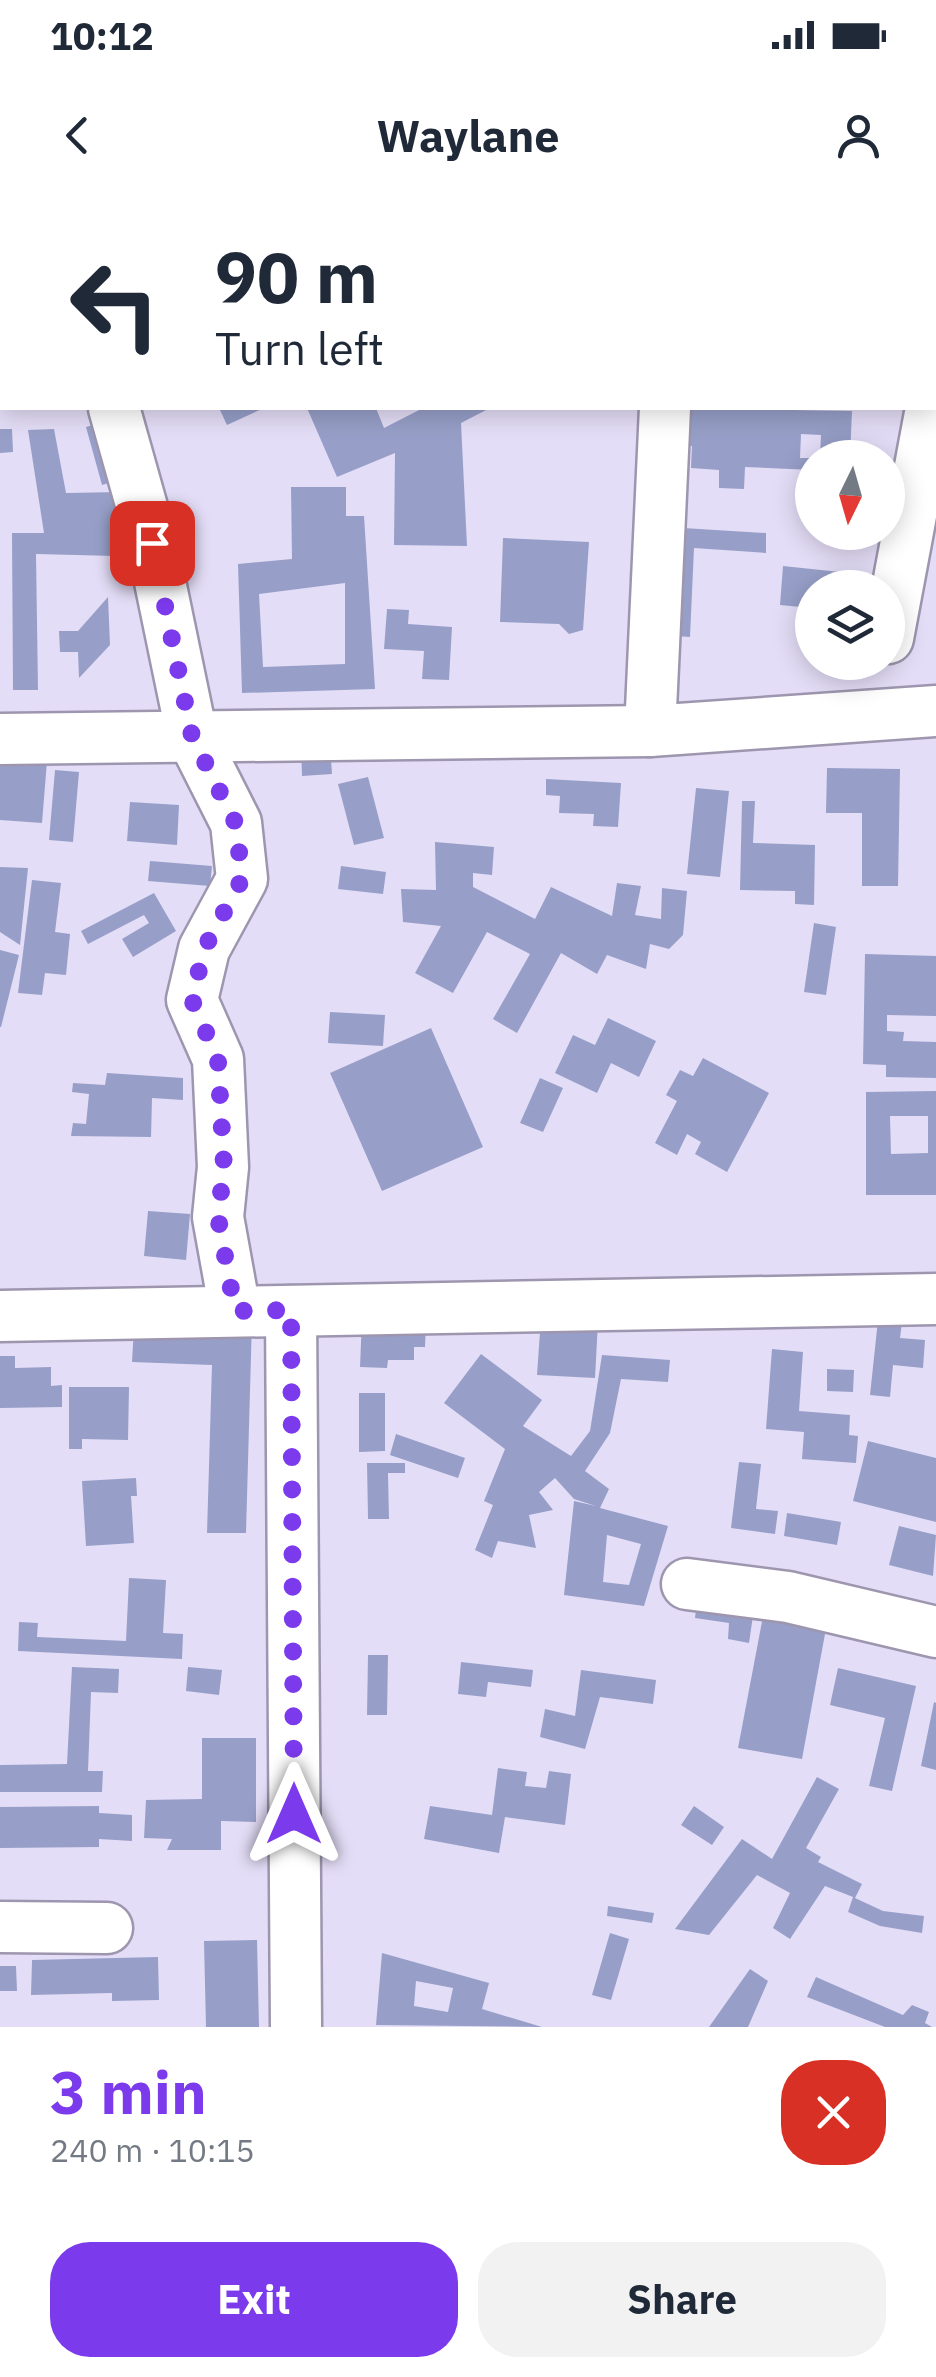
<!DOCTYPE html>
<meta charset="utf-8">
<style>
:root{--surface:#fff;--page:#f2f2f3;--text:#1f2937;--muted:#747a83;--accent:#7c3aed}
body{margin:0;font-family:"IBM Plex Sans",sans-serif;background:var(--page);color:var(--text);height:100vh;display:flex;flex-direction:column;font-size:38px;white-space:nowrap}
*{box-sizing:border-box;margin:0}
p{font-size:32px;color:var(--muted)}
.icon{flex:none;width:55px;height:55px;fill:none;stroke:currentColor;stroke-width:2;stroke-linecap:round;stroke-linejoin:round}
.map{position:relative;height:1827px;overflow:hidden}
.details{display:flex;flex-direction:column;background:var(--surface);flex:1}
.details>*{flex:none}
.banner{position:absolute;left:0px;top:0px;width:938px;height:210px;box-shadow:0 5px 25px #0003;background:#fff;color:var(--text);overflow:hidden}
.needle{width:65px;rotate:185deg}
.fabs{position:absolute;left:795px;top:240px;display:grid;gap:20px}
.fabs a{display:grid;place-items:center;width:110px;height:110px;border-radius:50%;background:var(--surface);box-shadow:0 5px 25px #0003;font-size:50px}
.pin{position:absolute;display:grid;place-items:center;width:85px;height:85px;color:#fff;margin:-42px;border-radius:20px;box-shadow:0 5px 15px #0006}
.me{position:absolute;width:110px;margin:-55px;rotate:0deg;stroke-linejoin:round;filter:drop-shadow(0 0 8px #0008)}
.turn{display:flex;align-items:center;gap:35px;height:210px;padding:0 50px;font-size:45px}
.turn .icon{width:130px;height:130px;stroke-width:2.5}
.turn b{display:block;font-size:70px;line-height:85px}
.round{display:grid;place-items:center;flex:none;width:105px;height:105px;border-radius:40px;background:var(--page)}
.head{display:flex;align-items:center;justify-content:space-between;height:170px;padding:0 50px}
h1{font-size:60px;font-weight:700;line-height:75px;color:var(--accent)}
.button{display:flex;gap:20px;margin-top:auto;padding:20px 50px}
.button a{flex:1;height:115px;border-radius:40px;background:var(--accent);color:#fff;font-size:40px;font-weight:700;line-height:115px;text-align:center}
.button a+a{background:var(--page);color:var(--text)}
.status{display:flex;justify-content:space-between;align-items:center;height:70px;padding:0 50px;background:var(--surface);direction:ltr}
.status svg{height:28px;fill:currentColor}
header{display:flex;justify-content:space-between;align-items:center;height:130px;padding:0 50px;background:var(--surface);font-size:45px;font-weight:700}
.map>svg:first-child{display:block}
.building{fill:#979fc8;fill-rule:evenodd}
.lines{fill:none;stroke-linecap:round;stroke-linejoin:round}
.minor-casing{stroke:#9d96ae;stroke-width:55}
.minor{stroke:#fff;stroke-width:50}
.route{stroke:#7c3aed;stroke-width:18;stroke-dasharray:0 32.4}
</style>
<div class="status"><b>10:12</b><svg viewBox="0 0 49 12"><path d="M0 12V9h3v3zM5 12V6h3v6zM10 12V3h3v9zM15 12V0h3v12zM26 1h20v11H26zM47 4h2v5h-2z"/></svg></div>
<header><svg class="icon" aria-label="back" viewBox="0 0 24 24"><path d="M15 5l-7 7 7 7"/></svg>Waylane<svg class="icon" aria-label="person" viewBox="0 0 24 24"><circle cx="12" cy="8" r="4"/><path d="M4 21q1-7 8-7t8 7"/></svg></header>
<div class="map">
<svg width="936" height="1827" viewBox="0 0 936 1827">
<rect width="100%" height="100%" fill="#e4ddf7"/>
<g class="building">
<polygon points="219,208 264,208 227,225"/>
<polygon points="307,208 376,208 384,228 423,208 490,208 461,223 467,346 394,345 395,253 337,277"/>
<polygon points="675,208 852,211 850,258 820,258 821,235 801,234 800,258 812,258 812,270 745,267 744,289 719,288 719,270 691,268 692,246 672,245"/>
<polygon points="99,223 116,281 102,285 86,227"/>
<polygon points="0,229 12,229 13,252 0,253"/>
<polygon points="54,229 66,293 121,292 136,378 118,377 115,356 36,354 38,490 13,490 12,333 44,333 28,230"/>
<path d="M291,287h55v29h18l11,173 -133,4 -4,-129 54,-5zM345,383v81l-82,3 -4,-73z"/>
<polygon points="667,327 766,333 766,353 694,348 690,437 661,435"/>
<polygon points="503,338 589,342 583,430 569,434 559,424 500,422"/>
<polygon points="783,366 840,372 839,388 812,388 812,408 780,405"/>
<polygon points="108,397 110,445 79,478 78,452 60,452 59,431 78,431"/>
<polygon points="387,409 409,410 408,424 452,427 449,480 422,479 424,451 384,449"/>
<polygon points="330,544 332,574 302,576 301,546"/>
<polygon points="0,557 47,561 42,623 0,620"/>
<polygon points="827,568 900,569 898,686 862,686 862,613 826,613"/>
<polygon points="55,570 79,572 73,642 49,640"/>
<polygon points="368,577 384,638 354,645 338,584"/>
<polygon points="546,579 621,583 618,627 593,626 594,614 559,613 560,596 546,595"/>
<polygon points="696,588 729,591 720,677 687,674"/>
<polygon points="742,601 755,601 753,643 815,645 814,705 795,704 795,691 740,690"/>
<polygon points="130,602 179,605 177,645 127,641"/>
<polygon points="435,642 494,647 492,675 473,673 473,687 535,719 551,687 612,716 617,683 641,686 635,715 661,719 662,688 687,691 683,735 669,749 650,744 646,769 607,755 597,774 561,753 517,833 493,819 530,754 487,732 453,793 415,773 441,726 403,722 401,689 436,690"/>
<polygon points="150,661 212,666 210,686 148,681"/>
<polygon points="341,666 386,672 383,694 338,689"/>
<polygon points="0,667 28,668 20,745 0,732"/>
<polygon points="32,680 61,683 55,732 70,734 66,775 45,773 42,795 18,793"/>
<polygon points="154,693 176,731 133,757 122,739 149,723 144,715 88,744 81,731"/>
<polygon points="814,723 836,727 826,795 804,792"/>
<polygon points="0,750 19,755 1,827 0,827"/>
<polygon points="865,754 936,756 936,816 887,815 887,831 904,832 903,841 936,842 936,878 886,877 886,865 863,864"/>
<polygon points="330,812 385,815 383,846 328,843"/>
<polygon points="608,818 656,841 639,877 611,863 597,893 555,873 573,835 595,845"/>
<polygon points="431,828 483,947 382,991 330,873"/>
<polygon points="703,858 769,893 727,972 695,954 701,942 687,934 677,955 655,943 677,901 666,895 680,870 693,876"/>
<polygon points="107,873 183,878 183,900 152,898 151,937 71,936 73,923 86,924 89,894 72,892 73,883 105,885"/>
<polygon points="540,878 563,888 543,932 520,923"/>
<path d="M936,891v104h-70v-103zM890,916h38v37l-37,1z"/>
<polygon points="148,1011 190,1014 186,1060 144,1056"/>
<polygon points="362,1118 426,1120 425,1147 414,1147 414,1160 388,1160 387,1168 360,1167"/>
<polygon points="541,1118 598,1122 595,1178 537,1175"/>
<polygon points="252,1120 246,1333 207,1333 212,1165 132,1162 134,1127"/>
<polygon points="878,1120 902,1122 900,1138 925,1140 923,1168 893,1165 890,1197 870,1195"/>
<polygon points="772,1149 803,1152 799,1211 850,1215 849,1235 858,1236 856,1263 802,1259 804,1232 766,1229"/>
<path d="M481,1154l61,46 -19,26 48,30 19,-25 12,-76 68,5 -2,22 -47,-3 -11,54 -25,38 24,18 -9,19 68,18 -24,80 -80,-11 10,-94 22,5 -22,-7 -19,-21 -16,14 14,18 -24,5 7,33 -38,-7 -6,17 -17,-8 18,-45 -9,-4 21,-52 -61,-46zM607,1335l34,9 -12,41 -26,-3z"/>
<polygon points="0,1156 15,1156 15,1168 51,1167 51,1186 62,1185 62,1207 0,1208"/>
<polygon points="827,1169 854,1170 853,1192 827,1191"/>
<polygon points="69,1187 129,1187 128,1240 82,1239 82,1249 69,1249"/>
<polygon points="359,1193 385,1193 385,1251 359,1252"/>
<polygon points="396,1234 465,1258 458,1278 390,1255"/>
<polygon points="868,1241 936,1258 936,1322 853,1301"/>
<polygon points="739,1262 761,1264 756,1309 778,1311 775,1334 731,1328"/>
<polygon points="367,1263 405,1263 405,1273 388,1273 389,1319 368,1319"/>
<polygon points="136,1278 137,1296 131,1296 134,1343 86,1346 82,1281"/>
<polygon points="787,1313 841,1322 837,1345 784,1336"/>
<polygon points="899,1326 936,1335 933,1376 889,1365"/>
<polygon points="129,1378 166,1380 163,1433 183,1434 182,1459 18,1451 19,1422 38,1423 37,1437 126,1441"/>
<polygon points="698,1394 755,1402 749,1443 728,1439 729,1423 695,1418"/>
<polygon points="764,1411 827,1423 802,1559 738,1548"/>
<polygon points="368,1455 388,1455 387,1515 367,1515"/>
<polygon points="461,1462 533,1470 531,1487 488,1482 486,1497 458,1494"/>
<polygon points="72,1467 119,1469 118,1493 91,1492 88,1571 103,1571 102,1592 0,1592 0,1565 67,1564"/>
<polygon points="188,1467 222,1470 219,1495 186,1491"/>
<polygon points="838,1468 916,1486 892,1591 869,1586 885,1518 830,1505"/>
<polygon points="581,1470 656,1480 653,1504 600,1497 585,1549 540,1537 545,1509 575,1516"/>
<polygon points="934,1502 936,1503 936,1570 921,1566"/>
<polygon points="202,1538 256,1538 256,1622 221,1621 221,1650 167,1650 172,1639 144,1638 146,1600 202,1599"/>
<polygon points="498,1568 527,1572 525,1586 546,1588 549,1571 571,1574 565,1625 505,1617 499,1653 424,1639 430,1606 492,1615"/>
<polygon points="817,1577 839,1589 806,1648 821,1657 818,1662 862,1684 855,1698 883,1711 924,1716 922,1733 880,1726 848,1712 853,1697 825,1686 790,1739 773,1728 790,1693 757,1675 709,1735 675,1729 742,1639 772,1659"/>
<polygon points="99,1606 99,1613 132,1615 132,1641 99,1639 99,1647 0,1648 0,1607"/>
<polygon points="694,1606 724,1627 712,1645 681,1625"/>
<polygon points="608,1706 654,1713 652,1723 607,1716"/>
<polygon points="610,1733 629,1739 611,1800 592,1795"/>
<polygon points="257,1740 259,1827 206,1827 204,1741"/>
<path d="M382,1753l107,30 -7,26 60,18 -166,-2zM416,1781l37,7 -5,24 -34,-6z"/>
<polygon points="158,1757 159,1800 112,1801 112,1793 31,1795 32,1760"/>
<polygon points="0,1766 16,1766 17,1791 0,1791"/>
<polygon points="750,1769 768,1781 748,1827 709,1827"/>
<polygon points="816,1777 903,1815 912,1805 929,1812 925,1823 932,1827 885,1827 807,1797"/>
</g>
<g class="lines">
<defs>
<g id="minor">
<polyline points="18,0 18,2"/>
<polyline points="687,2 688,0"/>
<polyline points="114,208 152,343 192,536 236,623 242,679 204,749 192,800 218,859 223,967 218,1017 235,1111"/>
<polyline points="888,438 931,208"/>
<polyline points="650,531 665,208"/>
<polyline points="0,539 650,531 936,511"/>
<polyline points="291,1111 296,1827"/>
<polyline points="0,1116 936,1099"/>
<polyline points="687,1384 788,1397 936,1432"/>
<polyline points="0,1727 107,1728"/>
</g>
</defs>
<use href="#minor" class="minor-casing"/>
<use href="#minor" class="minor"/>
</g>
<g class="lines">
<polyline class="route" points="152,343 192,536 236,624 239,651 242,679 204,749 192,800 218,860 224,967 218,1017 235,1111 291,1110 294,1614"/>
</g>
</svg>
<div class="fabs">
<a><svg class="needle" viewBox="-14 -14 28 28"><path d="M0-13l5 13h-10z" fill="#e53935"/><path d="M0 13l5-13h-10z" fill="#747a83"/></svg></a>
<a><svg class="icon" aria-label="layers" viewBox="0 0 24 24"><path d="M12 4l9 5-9 5-9-5zM3 14l9 5 9-5"/></svg></a>
</div>
<div class="pin" style="left:152px;top:343px;background:#d93025"><svg class="icon" aria-label="arrive" viewBox="0 0 24 24"><path d="M6 21V4h12l-3 4 3 4H6"/></svg></div>
<svg class="me" style="left:294px;top:1614px" viewBox="-20 -20 40 40"><path d="M0-17L14 15 0 8-14 15z" fill="#7c3aed" stroke="#fff" stroke-width="4"/></svg>
<div class="banner">
<div class="turn"><svg class="icon" aria-label="left" viewBox="0 0 24 24"><path d="M17 20v-9H6M10 6l-5 5 5 5"/></svg><div><b>90 m</b>Turn left</div></div>
</div>
</div>
<section class="details">
<div class="head"><div><h1>3 min</h1><p>240 m · 10:15</p></div><a class="round" style="background:#d93025;color:#fff"><svg class="icon" aria-label="close" viewBox="0 0 24 24"><path d="M6 6l12 12M18 6L6 18"/></svg></a></div>
<div class="button"><a>Exit</a><a>Share</a></div>
</section>
